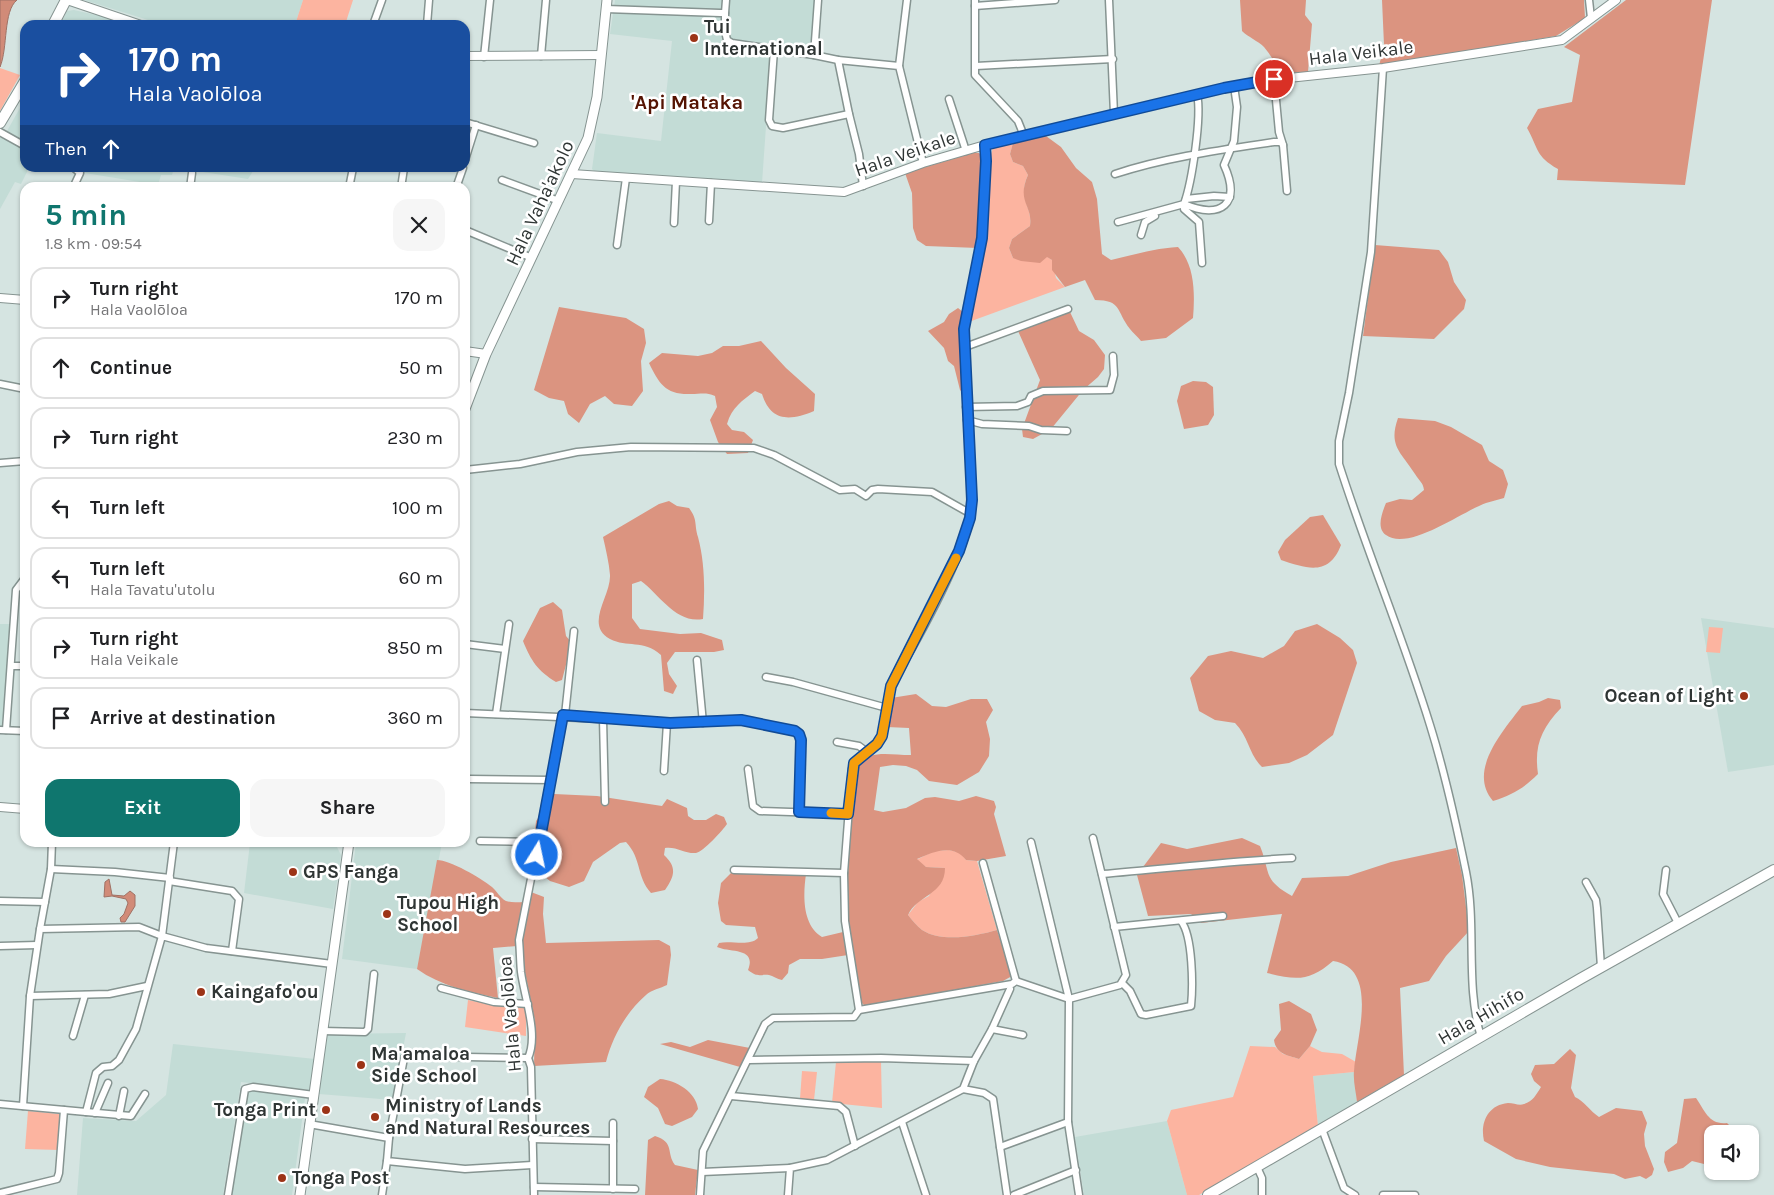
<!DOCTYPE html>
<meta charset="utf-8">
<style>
:root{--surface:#fff;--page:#f6f6f6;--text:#202124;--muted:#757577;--line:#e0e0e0;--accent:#0f766e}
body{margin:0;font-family:Karla,sans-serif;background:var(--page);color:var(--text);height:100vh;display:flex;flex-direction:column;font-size:19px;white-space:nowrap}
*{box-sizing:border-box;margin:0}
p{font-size:16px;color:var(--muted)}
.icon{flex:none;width:28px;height:28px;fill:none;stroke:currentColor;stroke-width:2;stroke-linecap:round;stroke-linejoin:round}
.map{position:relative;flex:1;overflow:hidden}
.sheet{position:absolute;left:20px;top:182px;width:450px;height:665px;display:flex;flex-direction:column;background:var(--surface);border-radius:15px;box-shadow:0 1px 4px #0004}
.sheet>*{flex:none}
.banner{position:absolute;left:20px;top:20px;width:450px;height:152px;border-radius:15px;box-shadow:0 1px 4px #0004;background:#1a4fa0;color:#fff;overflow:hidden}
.fabs{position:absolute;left:1704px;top:1125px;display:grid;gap:10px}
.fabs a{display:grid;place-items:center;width:55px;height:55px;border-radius:10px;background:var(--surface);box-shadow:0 1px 4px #0004;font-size:25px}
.pin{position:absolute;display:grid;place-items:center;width:42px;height:42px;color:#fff;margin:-21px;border:2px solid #fff;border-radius:50%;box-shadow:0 1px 5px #0007}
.me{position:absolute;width:55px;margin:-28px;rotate:10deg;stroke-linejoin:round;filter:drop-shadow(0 0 4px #0008)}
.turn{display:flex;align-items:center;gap:18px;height:105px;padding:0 25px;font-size:22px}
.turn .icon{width:65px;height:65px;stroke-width:2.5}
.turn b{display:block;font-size:35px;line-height:42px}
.then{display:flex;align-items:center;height:48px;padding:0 25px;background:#0003;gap:10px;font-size:19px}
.round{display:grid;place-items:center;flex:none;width:52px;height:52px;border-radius:15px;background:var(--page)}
.overview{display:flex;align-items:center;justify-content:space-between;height:85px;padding:0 25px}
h1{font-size:30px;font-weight:700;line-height:38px;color:var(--accent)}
.button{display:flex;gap:10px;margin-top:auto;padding:10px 25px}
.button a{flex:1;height:58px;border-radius:15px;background:var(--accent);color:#fff;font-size:20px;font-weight:700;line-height:58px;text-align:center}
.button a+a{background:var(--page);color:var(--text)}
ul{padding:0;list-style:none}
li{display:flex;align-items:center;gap:15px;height:62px;margin:0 10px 8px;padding:0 15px;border:2px solid var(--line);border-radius:15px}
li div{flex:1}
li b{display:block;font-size:19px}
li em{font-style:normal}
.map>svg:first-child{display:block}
.built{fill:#c3dcd6}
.green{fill:#fcb4a0}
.forest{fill:#db9480}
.water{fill:#d18b78;stroke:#a07164}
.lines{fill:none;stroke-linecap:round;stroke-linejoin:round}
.minor-casing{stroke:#869491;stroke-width:9}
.tertiary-casing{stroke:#869491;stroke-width:10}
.secondary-casing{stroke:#869491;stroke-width:11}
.primary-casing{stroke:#869491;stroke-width:12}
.minor{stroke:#fff;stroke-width:6}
.tertiary{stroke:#fff;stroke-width:8}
.secondary{stroke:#fff;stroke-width:9}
.primary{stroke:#fff;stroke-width:10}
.route-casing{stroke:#114b97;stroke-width:12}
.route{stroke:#1a73e8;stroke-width:9}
.slow{stroke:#f59e0b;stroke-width:9}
.poi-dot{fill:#9c3417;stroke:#fff;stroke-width:2}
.labels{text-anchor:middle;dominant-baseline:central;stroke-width:5;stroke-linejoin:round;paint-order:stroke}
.poi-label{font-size:19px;font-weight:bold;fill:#2f3534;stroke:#fff;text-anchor:start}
.street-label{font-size:19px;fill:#2f3534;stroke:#fff}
.neighbourhood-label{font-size:20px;font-weight:bold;fill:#551302;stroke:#fff}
</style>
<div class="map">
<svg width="1774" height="1195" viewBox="0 0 1774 1195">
<rect width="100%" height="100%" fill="#d5e4e1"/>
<g class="built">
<polygon points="84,0 303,0 295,25 164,25"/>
<polygon points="615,0 822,0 818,58 771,55 762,183 595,172 592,169 597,133 661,141 672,41 610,34"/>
<polygon points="74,10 105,17 128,25 60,25 67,11"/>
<polygon points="25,99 25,141 7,131"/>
<polygon points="3,136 25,148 25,168 29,168 21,184 15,182 0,209 0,138"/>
<polygon points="83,168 174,168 172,175 161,175 158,185 85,173 86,169"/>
<polygon points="177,168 255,168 248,179"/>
<polygon points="1701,618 1774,628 1774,765 1728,772"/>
<polygon points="0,624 11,624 2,727 0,727"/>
<polygon points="250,843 310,843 337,847 341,855 333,909 244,893"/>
<polygon points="356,843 442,843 417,969 342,959"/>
<polygon points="406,1033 393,1100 319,1094 327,1034"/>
<polygon points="173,1044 315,1059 310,1090 241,1082 223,1195 77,1195 83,1118 136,1121 166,1095"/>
<polygon points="1354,1072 1357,1102 1318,1126 1313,1076"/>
<polygon points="252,1090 305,1098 292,1195 231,1195 247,1093"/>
<polygon points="1167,1121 1187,1195 1084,1195 1075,1137"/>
</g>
<g class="green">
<polygon points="303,0 353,0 345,25 295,25"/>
<polygon points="0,68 20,75 0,111"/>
<path d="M1013,143l-3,11 3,8 10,4 5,9c-11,23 5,32 2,51l-18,13 -3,9 4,10 33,-2 6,4 4,18 9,9 -99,36 17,-66 5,-45 2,-55 3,-9z"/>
<polygon points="1709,627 1723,628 1720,653 1706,652"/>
<path d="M949,850l12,3 5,7 11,1 20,69c-21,6 -55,13 -75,0 -5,-4 -10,-10 -14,-15l10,-13 11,-6 16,-28 -19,-1 -10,-7 18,-9z"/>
<polygon points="468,1000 492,1005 523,1006 526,1010 526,1036 465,1027"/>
<polygon points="1250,1046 1275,1047 1283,1054 1299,1059 1310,1046 1322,1052 1342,1054 1356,1062 1354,1072 1313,1076 1318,1126 1199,1195 1187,1195 1167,1121 1171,1110 1233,1097"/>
<polygon points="881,1061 882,1108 832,1103 836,1062"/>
<polygon points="802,1071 817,1072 814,1100 800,1099"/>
<polygon points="28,1111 59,1114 61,1118 59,1150 25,1149"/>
</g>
<g class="forest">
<path d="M1240,0h66l-1,15 7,9 -4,48c-42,2 -22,1 -44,-25 -6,-6 -16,-10 -22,-16z"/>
<polygon points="1382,0 1584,0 1585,18 1556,36 1379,66 1384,45"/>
<path d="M1626,0h86l-27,185 -128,-5 1,-11c-23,-13 -19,-20 -31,-41l11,-19 34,-7 8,-47 -16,-8z"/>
<path d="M1046,136l15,11 15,21 16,14 5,17 5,55 9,6c22,-5 45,-12 67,-13 17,18 17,47 15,71l-27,20 -25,3c-3,-4 -8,-8 -11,-12 -14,-18 -8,-29 -35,-29l-10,-20 -20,7 -13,-17v-10l-5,-3 -7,6 -19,-2 -8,-3 -4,-10 3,-9 18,-13c3,-21 -14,-24 -2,-51l-5,-9 -10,-4 -3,-8 3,-11z"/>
<polygon points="973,153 979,153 984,159 978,248 926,246 917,240 913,228 912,193 905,173"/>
<polygon points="1375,245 1439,250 1448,262 1454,282 1466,300 1464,309 1434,339 1363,336"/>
<polygon points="559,307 626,318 644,329 646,343 641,361 643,391 632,406 614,404 605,396 590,404 579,423 568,414 564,401 549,398 534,390"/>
<polygon points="958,308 963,312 960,327 963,393 960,390 954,366 948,361 944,348 928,331 944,322 949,314"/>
<polygon points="1070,312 1079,331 1094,340 1105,355 1104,369 1098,377 1083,390 1051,429 1033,439 1023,437 1022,429 1040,380 1018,331"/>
<path d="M761,341l25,27 29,26 -1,17c-24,10 -43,11 -52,-17l-7,-3c-13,10 -23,16 -28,33l5,6 12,2 9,8 -5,13 -21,1 -9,-12 -8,-22 7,-13 -2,-11c-9,-4 -14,-2 -24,-2 -25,1 -32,-10 -42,-31l13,-10 36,3 14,-3 11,-7h16z"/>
<polygon points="1193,381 1206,382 1213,387 1214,415 1208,425 1184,429 1177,401 1181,386"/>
<path d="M1398,418l37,3 16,6 31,18 7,16 14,9 5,14 -4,14c-6,2 -12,3 -18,5 -23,8 -78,49 -100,32 -10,-7 -4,-22 0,-32l14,-4 12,1 12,-10c-1,-8 -5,-9 -9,-16 -14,-22 -27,-28 -17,-56z"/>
<path d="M669,501l8,5 12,2c9,12 5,16 9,29 7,26 7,55 5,82 -27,5 -43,-24 -62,-38l-9,3v34l8,11 40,5 21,-1 21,7 2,10 -10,2h-39l-8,11 2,11 8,12 -4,8 -9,-3 -3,-36c-18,-16 -34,-7 -51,-16 -26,-14 1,-43 0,-64 -1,-12 -4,-25 -7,-38l56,-33z"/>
<path d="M1323,515l18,30c-12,31 -33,24 -60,15l-3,-8 7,-12 25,-23z"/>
<path d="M553,602l9,8 4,26 10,12 -9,13 -5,19 -6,2c-18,-11 -25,-21 -33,-41l17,-33z"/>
<path d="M1317,624l23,14 13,12 4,13 -24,72 -26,20 -18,8 -27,4c-13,-12 -13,-30 -27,-44l-20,-3 -16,-9 -9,-33 18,-22 23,-5 32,7 21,-12 11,-15z"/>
<path d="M916,694l16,12 14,1 25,-8h16l6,11 -7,12 4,17 -1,17 -10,16 -22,13 -28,-4 -12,-11 -11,-4 -13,-1 -13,2 -6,43 9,2 23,-4 19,-10 10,-1 24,4 17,-5 18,5 2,6 -2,7 12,42 -29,5 -11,-1c-13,-17 -33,-8 -49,-1l9,8 19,1c0,27 -28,27 -37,47 4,5 9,11 14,15 20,13 54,6 75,0l15,46 -9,5 -138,25 -5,-5 -12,-81v-47l7,-104c12,-21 33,-14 56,-14l-2,-27 -22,-1 4,-29z"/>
<path d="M1548,698l12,2 1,8c-20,21 -27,38 -23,66 -14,14 -26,21 -45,27 -26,-30 10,-70 29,-95l17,-4z"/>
<path d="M554,794l43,2 65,10 5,-7 20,9 1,8 6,4h12l10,-6 8,3 3,7c-4,6 -24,28 -31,29 -11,1 -20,-7 -31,-5l-1,7c13,12 11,21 1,35l-14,3c-15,-17 -9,-34 -25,-51l-6,1 -27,19 -9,19 -15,6 -19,-6 -5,-4 -13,-18 4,-38z"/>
<path d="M1242,838l18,8c11,27 2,33 32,50l10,-18 46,-2 43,-14 65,-14 6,27 7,56 -23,25 -17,25 -29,7 4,87 -47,27c-1,-10 -4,-21 -3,-31 2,-32 26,-103 -21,-110 -24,21 -37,19 -66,12l15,-59 -81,9 -10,-9 -43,2 -11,-41 24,-32 26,6z"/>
<path d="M437,860c13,0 44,18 55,27 5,4 8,11 14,14 6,2 12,1 19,1l6,-10 13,5 -1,17 3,29 113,-3 11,6 1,9 -4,30c-6,3 -16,5 -21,10 -20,17 -34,43 -40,67l-72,4 1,-45 -10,-49 -6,-3 -2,-23 -24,2 5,50c-29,-6 -57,-12 -81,-29z"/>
<path d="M732,872l74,2c-3,21 -4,51 16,63l21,-5 5,23 -26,4h-22l-11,6 -1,8 -6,7c-5,-1 -9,-4 -13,-5 -9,-1 -11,3 -21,-5 9,-23 -18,-17 -31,-23l2,-4c12,-3 30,4 39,-5l-3,-11 -29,-2 -5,-4 -3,-18 3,-20z"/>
<path d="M1289,1001l22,13 6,16 -7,16 -11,13c-12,-4 -23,-5 -25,-19l7,-10 -2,-26z"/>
<polygon points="708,1040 750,1048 740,1067 660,1044 671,1042 690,1047"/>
<path d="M1570,1049l6,6 -5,33 4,9c9,4 15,14 24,20l17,-9 26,3 5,12 -3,11 1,12 9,23 -2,6 -6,4 -6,-3 -15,3 -11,-5 -64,-7 -34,-8 -32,-18c-4,-17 3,-36 24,-38 6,0 11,3 16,1 9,-3 12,-9 17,-17l-7,-6 -3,-7 4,-9 19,-1z"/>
<path d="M660,1079c16,1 36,13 38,30l-6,8 -20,9 -7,-2 -7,-16 -14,-11 4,-10z"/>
<path d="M1696,1098c9,13 13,27 31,25l8,8v3h-23v32l-20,-5 -9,7 -15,4 -4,-10 1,-10 12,-9 7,-44z"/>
<path d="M655,1136c20,6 11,17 20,29l23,5 -3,25h-50l3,-55z"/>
</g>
<g class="water">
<path d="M0,0h17c-14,11 -9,48 -17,67z"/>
<polygon points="109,879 112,895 124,896 130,891 135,895 135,906 125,922 121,922 120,918 124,914 128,903 126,899 112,896 104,897 105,882"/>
</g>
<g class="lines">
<defs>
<g id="minor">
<polyline points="975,0 975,75 1018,121 1024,136"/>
<polyline points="1109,0 1114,114"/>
<polyline points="1589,0 1591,18"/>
<polyline points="975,6 1055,0"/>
<polyline points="606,9 720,13 725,13 726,0"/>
<polyline points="725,13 725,31 727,40 732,43 814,55 818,0"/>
<polyline points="373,25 382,0"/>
<polyline points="427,25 429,0"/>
<polyline points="774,50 769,120 772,126 783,128 849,114"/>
<polyline points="814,55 838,60"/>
<polyline points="541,56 546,0"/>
<polyline points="484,57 490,0"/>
<polyline points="899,66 907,0"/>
<polyline points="976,66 1113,59"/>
<path d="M1383,68l-12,184 -22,141 -10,48v23c28,88 64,173 91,261 15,48 26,98 36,147 11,54 -1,113 15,165"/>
<polyline points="1274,79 1279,132 1283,145 1287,191"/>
<polyline points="949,99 966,151"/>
<polyline points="465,122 534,143"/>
<polyline points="0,132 25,146"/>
<polyline points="465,160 476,125"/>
<path d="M1115,174c52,-17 105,-24 159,-32h7l2,3"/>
<polyline points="502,180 559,201"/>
<polyline points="863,186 859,154 849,114 838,60 899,66 923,163"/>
<polyline points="73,188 80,173 74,168"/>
<polyline points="190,188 192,173"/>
<polyline points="349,188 353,168"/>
<polyline points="401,188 404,168"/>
<polyline points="456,188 463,168"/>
<polyline points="1186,199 1214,196 1230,197"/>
<polyline points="709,221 711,183"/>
<path d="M1118,222l66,-18c8,-22 18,-88 13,-110"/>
<polyline points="674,223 676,181"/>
<polyline points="465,230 532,258"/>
<polyline points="1141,235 1145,222 1155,216"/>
<polyline points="617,245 626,178"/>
<path d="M1202,263l-3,-41 -15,-13v-5c37,16 58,0 40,-39l10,-24 3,-34 -3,-21"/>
<polyline points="965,347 1068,309"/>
<polyline points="0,384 25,389"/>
<polyline points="966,407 1017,406 1028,402 1031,396 1043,391 1110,390 1114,375 1113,356"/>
<polyline points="967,420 982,424 1029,426 1041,430 1067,431"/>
<polyline points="0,463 25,461"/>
<polyline points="465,470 520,464 577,452 631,447 754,448 774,455 840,490 855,489 866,496 872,490 878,489 932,492 971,514"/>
<polyline points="465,644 505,649"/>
<polyline points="697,660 703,723"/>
<polyline points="11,666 25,666"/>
<polyline points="766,677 793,682 887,708"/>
<polyline points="465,713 603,719 605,802"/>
<polyline points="496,714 509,624"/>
<polyline points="565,715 574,631"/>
<polyline points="603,719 671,723 741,720 795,731 799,734 801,740 799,812"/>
<polyline points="0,730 25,731"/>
<polyline points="6,730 16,590 25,578"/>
<polyline points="837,742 859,746 867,752"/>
<polyline points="748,769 753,806 760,811 848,814"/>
<polyline points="664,771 667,723"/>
<polyline points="469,779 551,780"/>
<polyline points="480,841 539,842"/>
<polyline points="51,869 115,872 170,878"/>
<polyline points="734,870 844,873"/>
<polyline points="1666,870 1663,894 1678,923"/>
<path d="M1102,874c63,-5 126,-13 190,-16"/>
<polyline points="169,881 232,891 239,899 232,951"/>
<polyline points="1586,882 1596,900 1597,908 1601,967"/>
<polyline points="0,901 45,902"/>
<polyline points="1114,927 1223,916"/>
<polyline points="40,929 51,869 52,842"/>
<polyline points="0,946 37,945"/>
<polyline points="1016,981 1069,999 1031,842"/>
<path d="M1122,983l8,8 11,23 5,1 45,-9c2,-19 2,-70 -10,-85"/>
<polyline points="441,988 494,1002 528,1004"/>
<polyline points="30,996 109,994 147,986"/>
<polyline points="859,1010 1012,984 1016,981 983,863"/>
<polyline points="992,1029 1023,1035"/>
<polyline points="322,1031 365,1032 368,1029 374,974"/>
<polyline points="73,1036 85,995"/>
<polyline points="528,1058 408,1056 404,1058 389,1138 387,1161 465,1169 532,1165"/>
<polyline points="749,1060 881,1058 974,1061"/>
<polyline points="963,1089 984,1093 993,1099 1007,1195"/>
<polyline points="731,1096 839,1106 846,1112 855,1146"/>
<polyline points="0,1104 86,1112 96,1073 103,1067 112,1066 119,1060 136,1029 162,936 206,948 332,964"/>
<polyline points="23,1106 30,996 40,929 139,927 162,936 174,842"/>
<polyline points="86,1112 131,1116 145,1094"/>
<polyline points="95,1113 108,1083"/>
<polyline points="119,1116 124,1091"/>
<polyline points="902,1122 926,1195"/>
<polyline points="613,1123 613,1189"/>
<polyline points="309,1124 389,1138"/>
<polyline points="1322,1129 1344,1188 1355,1195"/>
<polyline points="532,1139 613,1141"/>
<polyline points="1000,1147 1068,1122"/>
<polyline points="1257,1167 1262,1178 1262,1195"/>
<polyline points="702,1172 790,1168"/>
<polyline points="534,1187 635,1189"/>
<polyline points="0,1193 57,1179 59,1173 64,1110"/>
<polyline points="228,1195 245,1089 253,1087 314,1095"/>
<polyline points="382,1195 387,1161"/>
<path d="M534,1195l-3,-128 -3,-9c11,-23 -4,-62 -7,-86 -1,-10 -1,-21 -2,-32l44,-225"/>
<path d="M700,1195l3,-44 62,-127 8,-6 81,-1 5,-7 -14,-89 -1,-48 8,-104c4,-15 24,-19 30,-34 7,-14 4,-33 9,-48 4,-13 13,-25 20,-37 19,-34 62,-113 61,-150l-8,-171 18,-92 4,-76 -1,-16"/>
<polyline points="788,1195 790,1168 827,1160 963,1089 974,1061 992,1029 1010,989"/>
<polyline points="1014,1195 1076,1170"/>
<polyline points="1079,1195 1068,1122 1069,999 1120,985 1126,975 1093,838"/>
<polyline points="1383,1195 1415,1195"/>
</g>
<g id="tertiary">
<polyline points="67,0 141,25"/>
<polyline points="465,56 601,55"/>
<polyline points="572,174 844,192 923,163 985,145 1224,88 1261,81 1383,68 1562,40 1616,0"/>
<polyline points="0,298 25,300"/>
<polyline points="465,351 486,354"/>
<polyline points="0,807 25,809"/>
</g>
<g id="secondary">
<polyline points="465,409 486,354 588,138 597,97 607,0"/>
<polyline points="300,1195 349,842"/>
</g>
<g id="primary">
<polyline points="53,25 66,0"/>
<polyline points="0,123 25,81"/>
<polyline points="1208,1195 1580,979 1774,870"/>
</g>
</defs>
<use href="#minor" class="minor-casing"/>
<use href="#tertiary" class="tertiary-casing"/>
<use href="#secondary" class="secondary-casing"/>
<use href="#primary" class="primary-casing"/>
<use href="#minor" class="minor"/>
<use href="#tertiary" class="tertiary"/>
<use href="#secondary" class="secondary"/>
<use href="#primary" class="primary"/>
</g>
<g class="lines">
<defs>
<polyline id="route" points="537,855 563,715 670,723 741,720 795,731 799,734 801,740 799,812 848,814 854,763 877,744 882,736 891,686 959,551 970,518 972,500 964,329 982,238 986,161 985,145 1224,88 1274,79"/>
</defs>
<use href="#route" class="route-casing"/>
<use href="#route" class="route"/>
<polyline class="slow" points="831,813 848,814 854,763 877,744 882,736 891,686 956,558"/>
</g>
<g class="poi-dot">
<circle cx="694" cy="38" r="5"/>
<circle cx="1744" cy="696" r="5"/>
<circle cx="293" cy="872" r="5"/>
<circle cx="387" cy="914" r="5"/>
<circle cx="201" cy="992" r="5"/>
<circle cx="361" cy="1065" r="5"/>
<circle cx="326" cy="1110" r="5"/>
<circle cx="375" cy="1117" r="5"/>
<circle cx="282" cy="1178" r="5"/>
</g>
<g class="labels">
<g class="poi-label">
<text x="704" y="27">Tui<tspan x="704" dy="22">International</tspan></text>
<text x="1734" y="696" text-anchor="end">Ocean of Light</text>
<text x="303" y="872">GPS Fanga</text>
<text x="397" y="903">Tupou High<tspan x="397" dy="22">School</tspan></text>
<text x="211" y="992">Kaingafo'ou</text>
<text x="371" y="1054">Ma'amaloa<tspan x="371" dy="22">Side School</tspan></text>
<text x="385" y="1106">Ministry of Lands<tspan x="385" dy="22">and Natural Resources</tspan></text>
<text x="316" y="1110" text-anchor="end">Tonga Print</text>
<text x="292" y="1178">Tonga Post</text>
</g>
<g class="street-label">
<text transform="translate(1361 53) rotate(-7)">Hala Veikale</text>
<text transform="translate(905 154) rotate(-19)">Hala Veikale</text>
<text transform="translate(540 203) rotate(-65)">Hala Vaha'akolo</text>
<text transform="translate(510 1014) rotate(-95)">Hala Vaolōloa</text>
<text transform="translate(1481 1016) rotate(-30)">Hala Hihifo</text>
</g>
<g class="neighbourhood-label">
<text x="687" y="102">'Api Mataka</text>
</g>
</g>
</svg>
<div class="fabs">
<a><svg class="icon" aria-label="sound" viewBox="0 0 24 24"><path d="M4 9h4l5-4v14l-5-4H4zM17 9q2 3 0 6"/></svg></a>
</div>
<div class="pin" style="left:1274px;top:79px;background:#d93025"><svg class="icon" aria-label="arrive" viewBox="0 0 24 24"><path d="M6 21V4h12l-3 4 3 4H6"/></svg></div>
<svg class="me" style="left:537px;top:855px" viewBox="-20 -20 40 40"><circle r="17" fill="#1a73e8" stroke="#fff" stroke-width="3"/><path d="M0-11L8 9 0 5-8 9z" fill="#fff"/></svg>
<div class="banner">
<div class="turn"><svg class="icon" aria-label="right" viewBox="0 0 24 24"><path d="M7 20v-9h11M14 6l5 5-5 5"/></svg><div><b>170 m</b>Hala Vaolōloa</div></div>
<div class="then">Then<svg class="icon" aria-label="ahead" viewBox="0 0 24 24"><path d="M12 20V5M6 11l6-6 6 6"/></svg></div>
</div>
<section class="sheet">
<div class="overview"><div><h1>5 min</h1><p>1.8 km · 09:54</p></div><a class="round"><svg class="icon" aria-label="close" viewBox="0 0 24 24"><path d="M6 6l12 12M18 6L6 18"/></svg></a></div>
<ul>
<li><svg class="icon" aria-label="right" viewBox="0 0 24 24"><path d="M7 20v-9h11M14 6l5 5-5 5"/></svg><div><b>Turn right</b><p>Hala Vaolōloa</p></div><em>170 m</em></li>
<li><svg class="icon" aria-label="ahead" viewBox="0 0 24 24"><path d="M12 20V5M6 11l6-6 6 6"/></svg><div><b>Continue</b></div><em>50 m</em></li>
<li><svg class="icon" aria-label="right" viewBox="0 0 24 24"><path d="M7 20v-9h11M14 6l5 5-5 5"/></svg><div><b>Turn right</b></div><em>230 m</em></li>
<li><svg class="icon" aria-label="left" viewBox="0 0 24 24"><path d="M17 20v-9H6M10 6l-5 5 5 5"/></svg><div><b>Turn left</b></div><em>100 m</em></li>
<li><svg class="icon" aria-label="left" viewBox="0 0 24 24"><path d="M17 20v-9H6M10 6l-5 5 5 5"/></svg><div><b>Turn left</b><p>Hala Tavatu'utolu</p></div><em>60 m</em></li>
<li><svg class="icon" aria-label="right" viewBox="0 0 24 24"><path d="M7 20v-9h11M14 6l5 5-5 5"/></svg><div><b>Turn right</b><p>Hala Veikale</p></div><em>850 m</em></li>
<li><svg class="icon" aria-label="arrive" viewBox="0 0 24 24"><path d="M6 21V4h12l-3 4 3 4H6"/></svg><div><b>Arrive at destination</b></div><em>360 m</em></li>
</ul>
<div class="button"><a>Exit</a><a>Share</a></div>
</section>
</div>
